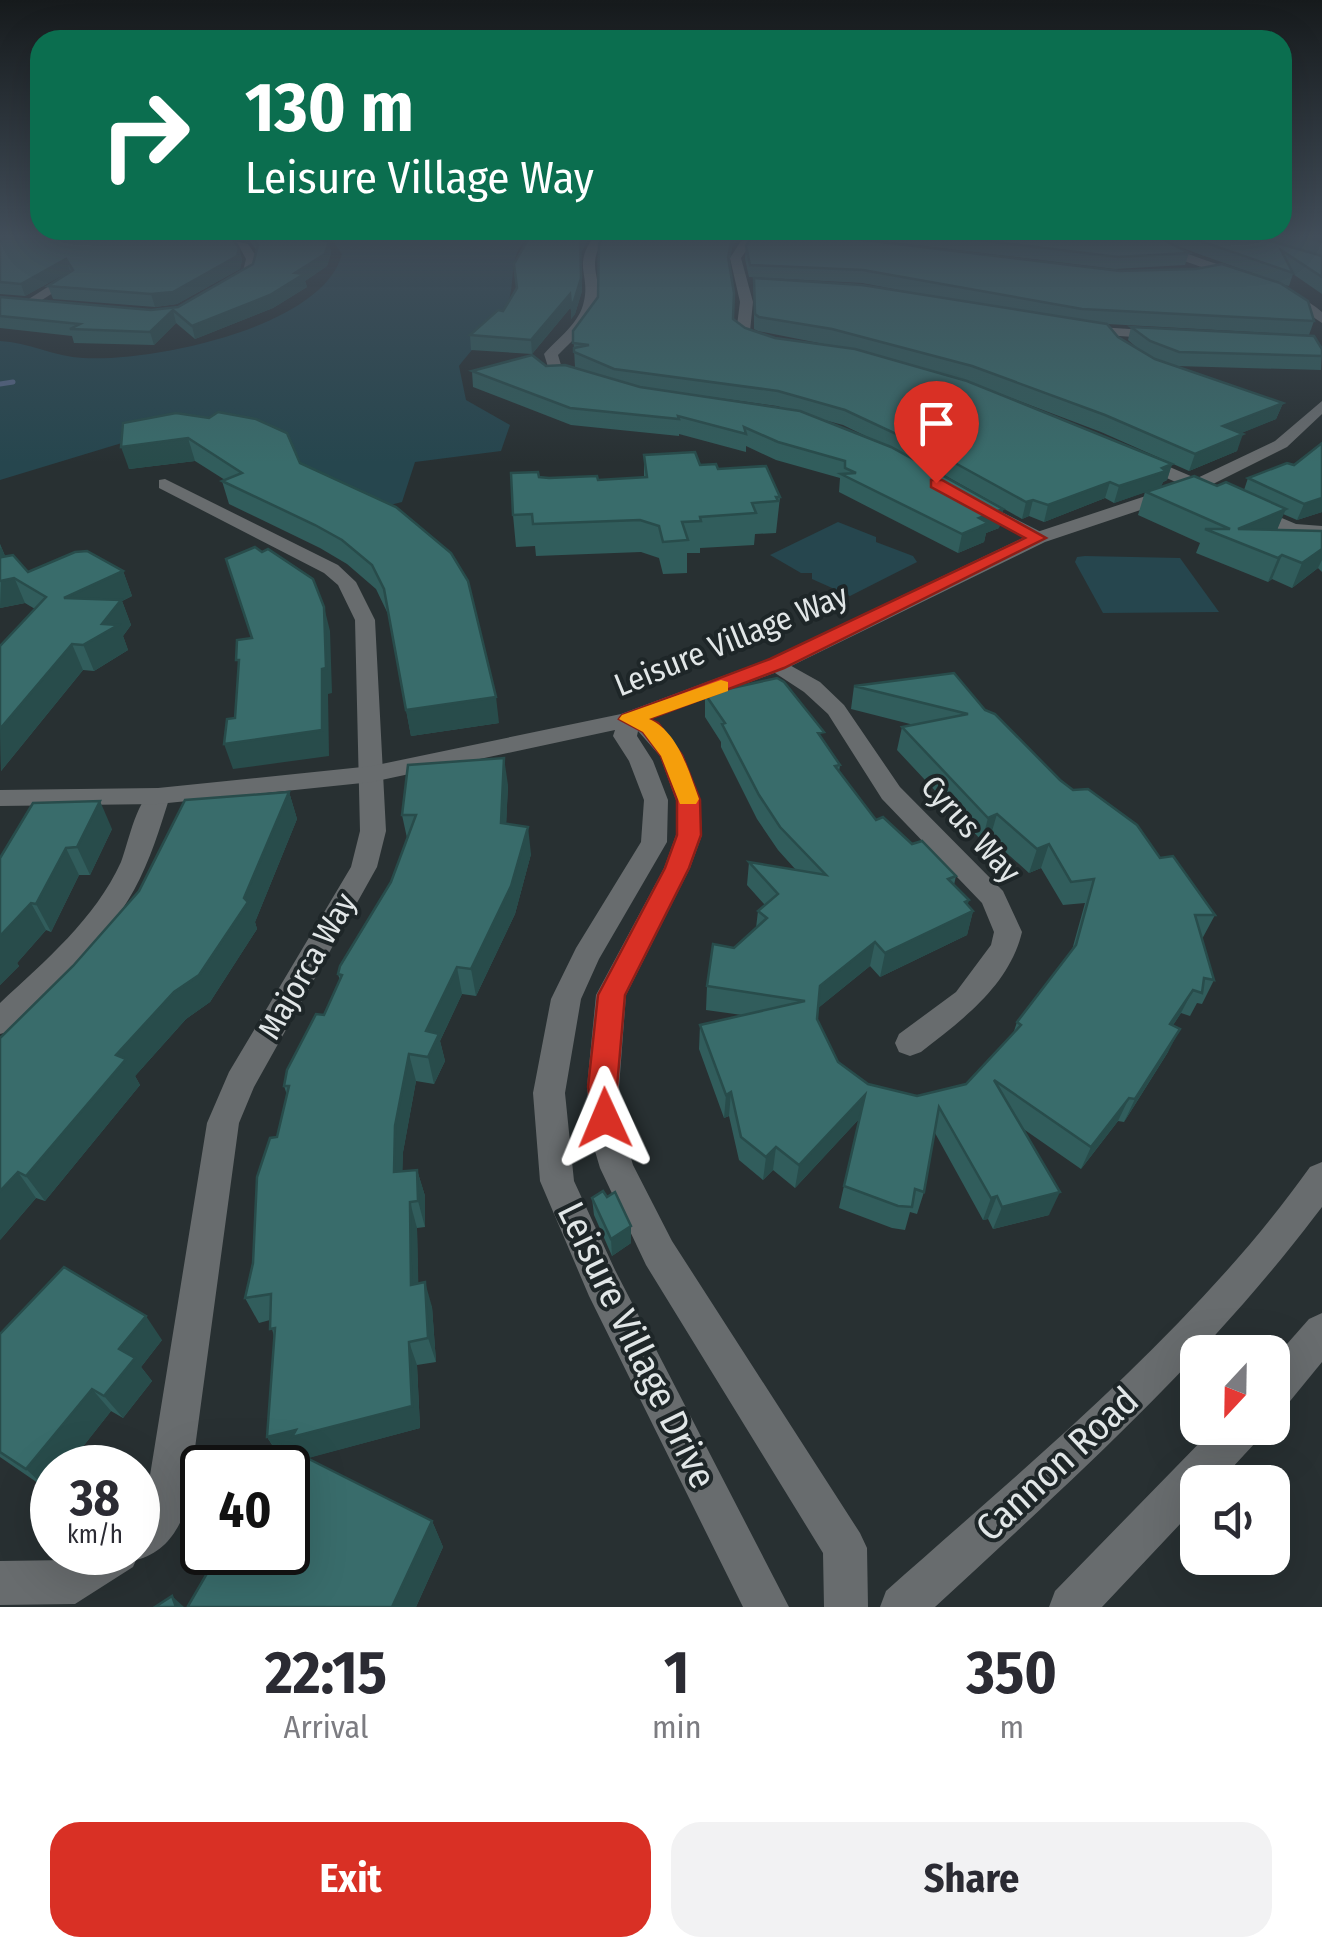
<!DOCTYPE html>
<style>
:root{--surface:#fff;--page:#f2f2f3;--text:#2b2b33;--muted:#7c7c81;--accent:#d93025}
body{margin:0;font-family:"Fira Sans Condensed",sans-serif;background:var(--page);color:var(--text);height:100vh;display:flex;flex-direction:column;font-size:38px;white-space:nowrap}
*{box-sizing:border-box;margin:0}
p{font-size:32px;color:var(--muted)}
.icon{flex:none;width:55px;height:55px;fill:none;stroke:currentColor;stroke-width:2;stroke-linecap:round;stroke-linejoin:round}
.map{position:relative;height:1607px;overflow:hidden}
.side{display:flex;flex-direction:column;background:var(--surface);flex:1}
.side>*{flex:none}
.banner{position:absolute;left:30px;top:30px;width:1262px;height:210px;border-radius:30px;box-shadow:0 10px 40px #0002;background:#0b6e4f;color:#fff;overflow:hidden}
.needle{width:65px;rotate:202deg}
.buttons{position:absolute;left:1180px;top:1335px;display:grid;gap:20px}
.buttons a{display:grid;place-items:center;width:110px;height:110px;border-radius:20px;background:var(--surface);box-shadow:0 10px 40px #0002;font-size:50px}
.speed{position:absolute;left:30px;top:1445px;display:flex;gap:20px;font-size:50px;font-weight:700;text-align:center}
.speed>*{display:grid;place-content:center;width:130px;height:130px;border-radius:50%;background:var(--surface);box-shadow:0 10px 40px #0002;line-height:1}
.speed small{font-size:25px;font-weight:400}
.speed .limit{border:5px solid #111;border-radius:15px;background:#fff;color:#111}
.pin{position:absolute;display:grid;place-items:center;width:85px;height:85px;color:#fff;margin:-102px -42px;border-radius:50% 50% 50% 0;rotate:-45deg;box-shadow:0 0 10px #0007}
.pin .icon{rotate:45deg}
.me{position:absolute;width:110px;margin:-55px;rotate:359deg;stroke-linejoin:round;filter:drop-shadow(0 0 8px #0008)}
.turn{display:flex;align-items:center;gap:35px;height:210px;padding:0 50px;font-size:45px}
.turn .icon{width:130px;height:130px;stroke-width:2.5}
.turn b{display:block;font-size:70px;line-height:85px}
.eta{display:flex;justify-content:space-evenly;align-items:center;height:170px;text-align:center}
.eta b{font-size:60px;font-weight:700;line-height:70px}
.cta{display:flex;gap:20px;margin-top:auto;padding:20px 50px}
.cta a{flex:1;height:115px;border-radius:30px;background:var(--accent);color:#fff;font-size:40px;font-weight:700;line-height:115px;text-align:center}
.cta a+a{background:var(--page);color:var(--text)}
.map>svg:first-child{display:block}
.green{fill:#26464e}
.lines{fill:none;stroke-linecap:round;stroke-linejoin:round}
.stream{stroke:#576787;stroke-width:5}
.minor{fill:#686c6e;fill-rule:evenodd}
.tertiary{fill:#686c6e;fill-rule:evenodd}
.wall{fill:#315d5c;fill-rule:evenodd}
.shaded-wall{fill:#284c4b}
.building{fill:#396c6b;stroke:#284c4b;stroke-width:2.5}
.route{fill:#d93025;stroke:#8d1f18;stroke-width:2.5}
.slow{fill:#f59e0b}
.labels{text-anchor:middle;dominant-baseline:central;stroke-width:8;stroke-linejoin:round;paint-order:stroke}
.street-label{font-size:32px;fill:#e1e6e7;stroke:#1e2628}
.near-street-label{font-size:38px;fill:#e1e6e7;stroke:#1e2628}
</style>
<div class="map">
<svg width="1322" height="1607" viewBox="0 0 1322 1607">
<rect width="100%" height="100%" fill="#283032"/>
<g class="green">
<path d="M321,238h208c-20,15 -14,36 -19,58 -3,16 -39,54 -51,70l7,34 44,25 -9,26 -86,11 -13,40 -32,8 -67,-43 -6,-12 -22,-14 -140,-2 -135,41v-139c28,1 55,16 83,17 67,4 240,-30 259,-104l-9,-13z"/>
<polygon points="838,522 876,537 876,542 913,556 917,562 850,596 812,579 812,573 801,573 770,555"/>
<polygon points="1085,556 1180,558 1219,612 1103,613 1075,562 1077,557"/>
</g>
<g class="lines">
<polyline class="stream" points="0,384 13,382"/>
<g class="minor">
<polygon points="220,238 248,244 258,259 252,276 228,291 222,287 243,271 246,259 240,248"/>
<path d="M593,238h12c-20,28 -3,35 -8,63 -4,22 -24,39 -39,54l3,10 26,18 -7,4 -31,-17 -5,-16c14,-16 36,-31 40,-53 6,-27 -11,-35 9,-63z"/>
<polygon points="743,238 755,238 741,258 753,302 750,331 773,337 773,343 736,333 740,302 730,258"/>
<polygon points="65,276 75,279 34,305 24,302"/>
<polygon points="1082,326 1162,331 1169,335 1162,339 1077,333 1077,327"/>
<polygon points="1137,453 1221,489 1224,493 1209,497 1131,462 1129,458"/>
<path d="M165,479l173,86 18,17 19,38 11,211 -9,36 -123,220 -15,36 -52,384c-10,26 -23,46 -51,53l-3,7 -58,37 -75,1v-44l69,-1 11,-8h58v-40l8,-12 61,-377 22,-51 122,-205 9,-36 -5,-211 -17,-35 -14,-12 -165,-85v-8z"/>
<polygon points="972,497 1045,534 1047,538 1038,544 1031,542 966,506 966,498"/>
<polygon points="1251,505 1296,524 1322,526 1322,536 1287,533 1245,514 1242,510"/>
<path d="M777,658l43,24 24,23 56,82 103,104 19,41c-13,54 -60,88 -101,120l-11,4 -11,-4 -4,-9 4,-9 57,-42 35,-47 3,-13 -12,-29 -100,-104 -54,-85 -24,-22 -35,-23 -3,-5 3,-5z"/>
<path d="M158,788l12,8c-10,32 -20,65 -36,94 -31,56 -79,97 -123,141l-11,3v-31c45,-42 95,-84 121,-141 8,-20 16,-68 37,-74z"/>
<path d="M1322,1162v45l-7,9c-110,145 -246,267 -380,391h-55l6,-16c146,-130 310,-264 424,-424z"/>
<polygon points="1322,1313 1322,1362 1286,1406 1272,1412 1272,1361 1309,1319"/>
<polygon points="1214,1428 1262,1428 1256,1442 1219,1482 1198,1482 1198,1505 1102,1607 1049,1607 1055,1591"/>
</g>
<g class="tertiary">
<path d="M1138,238c19,0 35,11 53,17 46,17 92,25 131,57v11l-45,-30 -93,-32z"/>
<polygon points="1322,401 1322,414 1287,447 1203,489 1045,542 785,669 650,719 659,723 683,755 700,800 702,835 690,868 626,995 619,1087 626,1141 633,1165 672,1241 860,1533 867,1548 868,1607 824,1607 823,1553 646,1265 600,1168 592,1141 587,1087 596,995 664,868 676,835 676,800 660,756 638,731 637,736 653,761 668,800 667,842 599,959 581,999 565,1093 574,1181 615,1270 789,1607 743,1607 589,1296 540,1181 533,1093 551,999 576,948 641,842 644,800 629,761 613,736 615,730 372,782 158,804 0,806 0,790 158,788 372,766 621,714 769,659 1031,534 1191,481 1275,441"/>
</g>
</g>
<g class="wall">
<polygon points="0,238 239,248 242,260 240,269 177,304 155,307 53,299 48,286 70,271 25,296 0,294"/>
<polygon points="235,238 316,238 329,242 331,253 327,266 305,281 307,287 273,308 195,339 176,323 154,345 74,343 72,336 0,328 0,297 151,310 178,307 253,264 257,251 249,240"/>
<path d="M858,238h464v56l-29,-20 -4,12 -8,-2 33,37 -5,14 -202,-11 11,13 24,15 -14,-12 3,-13 191,22 -1,21 -145,-4 107,37 -7,16 -35,14 -4,18 -48,20 -88,-39 -132,-50 203,82 -5,16 -4,2 -2,4h56l27,4 4,-12 46,-13 28,-22v69l-25,8 -14,-6 -6,16 45,1v41l-4,-4 -26,20 -20,-9 -4,3 -72,-29 4,-10 -62,-28 7,-23 -31,11 -9,-5 -61,24 -15,-6 -7,3 -90,-51 -28,-14 99,55 -4,19 -13,5 -2,9 -26,11 -119,-61 1,-14 -64,-18 -30,-14v6l-67,-18v2l-108,-11 -98,-38 -1,-16 74,-5 39,5 -10,-4 -2,-36 25,-34 134,-50 -3,16 4,56 12,9 30,10 69,10 -86,-17 -4,-2v-51l166,16 -58,-11 -113,-6 -4,-18 1,-13 528,35 -100,-36 15,8 -4,12 -70,4zM661,390l116,16 10,3zM817,418l26,7 35,17z"/>
<polygon points="580,255 582,291 575,314 571,319 571,307 532,354 471,350 470,335"/>
<polygon points="123,423 300,463 499,723 411,736 388,614 376,589 347,564 320,548 229,504 222,481 225,480 195,461 129,469"/>
<polygon points="644,455 718,469 780,497 776,533 755,534 754,545 700,548 700,553 687,553 687,573 663,574 659,558 641,552 536,556 535,546 516,547 513,515 539,477 598,480 644,477"/>
<polygon points="0,544 5,556 28,572 123,571 132,596 122,601 131,625 123,636 128,650 94,671 83,670 1,771 0,646 35,609 25,603 0,608"/>
<polygon points="854,686 985,710 1060,780 1160,858 1215,915 1202,939 1214,980 1202,1004 1197,1003 1190,1016 1181,1013 1173,1025 1168,1052 1124,1122 1118,1121 1081,1169 1022,1128 1049,1215 993,1229 988,1219 983,1220 935,1133 924,1192 917,1214 910,1212 905,1230 892,1228 839,1208 859,1119 795,1188 773,1170 763,1180 739,1160 729,1116 724,1118 699,1049 700,1025 742,1015 706,1010 707,986 734,948 756,928 758,911 765,905 747,885 749,862 796,870 778,850 757,819 721,747 721,742 705,717 705,694 823,740 840,765 839,772 876,820 956,876 954,885 973,911 967,935 880,977 870,966 818,1008 817,1019 838,1062 868,1084 917,1096 966,1084 1013,1034 1017,1022 1072,950 1085,903 1063,905 1041,868 1029,873 990,838 982,841 897,750 902,727 914,725 851,709"/>
<polygon points="508,785 506,824 531,854 515,914 476,996 462,994 440,1041 445,1061 434,1084 416,1081 403,1152 402,1171 417,1170 425,1196 425,1227 417,1228 418,1284 432,1307 436,1362 417,1365 420,1428 307,1458 432,1521 443,1547 416,1607 189,1607 220,1567 288,1552 276,1451 267,1437 274,1337 270,1320 259,1323 245,1298 287,1095 284,1086 324,1015 340,981 338,974 391,882 407,838 402,815"/>
<polygon points="289,792 297,819 255,922 257,929 210,1002 186,1019 135,1076 140,1085 45,1201 36,1198 0,1240 73,966"/>
<polygon points="112,829 90,875 79,875 51,932 46,930 17,963 19,966 0,985 0,858"/>
<polygon points="592,1198 631,1243 612,1256 594,1215"/>
<polygon points="0,1334 162,1340 141,1367 152,1381 123,1418 111,1411 66,1468 52,1468 48,1490 0,1457"/>
</g>
<g class="shaded-wall">
<polygon points="582,238 589,238 580,255 582,291 575,314 571,319 571,306 580,242"/>
<polygon points="732,238 739,238 732,247 728,270"/>
<polygon points="329,242 331,253 327,266 305,281 307,287 273,308 195,339 192,326"/>
<polygon points="239,248 242,260 240,269 177,304 155,307 151,294"/>
<polygon points="66,259 70,271 25,296 21,284"/>
<polygon points="570,294 571,307 532,354 531,340"/>
<polygon points="173,310 176,323 154,345 150,332"/>
<polygon points="1283,403 1276,419 1217,443 1223,426"/>
<polygon points="1243,434 1237,451 1189,471 1195,454"/>
<polygon points="188,438 195,461 129,469 121,447"/>
<polygon points="1172,464 1167,480 1163,482 1161,487 1114,503 1119,486"/>
<polygon points="1110,482 1105,498 1044,522 1048,505"/>
<polygon points="1322,498 1322,512 1297,520 1304,504"/>
<polygon points="1033,500 1029,516 1022,519 1026,502"/>
<polygon points="1003,509 999,528 986,533 984,542 958,553 962,534 979,518"/>
<polygon points="1286,509 1276,532 1238,529"/>
<polygon points="0,544 25,603 0,608 2,557"/>
<polygon points="1322,549 1322,560 1318,568 1292,588 1302,563"/>
<polygon points="1282,555 1272,579 1268,582 1278,558"/>
<polygon points="123,571 132,596 122,601 131,625 123,636 128,650 94,671 64,598"/>
<polygon points="324,607 330,631 332,693 328,694 329,756 233,769 224,744 322,669"/>
<polygon points="72,644 83,670 1,771 0,729"/>
<polygon points="496,697 499,723 411,736 406,710"/>
<polygon points="504,758 508,785 505,851 501,823"/>
<polygon points="289,792 297,819 255,922 257,929 210,1002 186,1019 135,1076 140,1085 45,1201 26,1176 116,1055 174,992 244,898"/>
<polygon points="100,801 112,829 90,875 77,847"/>
<polygon points="997,814 990,838 982,841 988,818"/>
<polygon points="528,827 531,854 515,914 476,996 471,969"/>
<polygon points="1049,844 1041,868 1029,873 1037,849"/>
<polygon points="66,848 79,875 51,932 36,904"/>
<polygon points="969,900 965,915 973,911 967,935 880,977 885,953"/>
<polygon points="31,903 46,930 17,963 19,966 0,985 0,936"/>
<polygon points="875,942 870,966 817,1009 820,986"/>
<polygon points="457,967 462,994 440,1041 445,1061 434,1084 428,1057 426,1031"/>
<polygon points="1193,990 1181,1013 1159,1047 1170,1024"/>
<polygon points="1180,1029 1168,1052 1124,1122 1135,1099"/>
<polygon points="409,1054 416,1081 403,1152 402,1198 394,1172 395,1126"/>
<polygon points="731,1092 729,1116 724,1118 726,1095"/>
<polygon points="865,1095 860,1118 795,1188 799,1165"/>
<polygon points="1129,1098 1118,1121 1081,1169 1091,1147"/>
<polygon points="776,1147 773,1170 763,1180 766,1157"/>
<polygon points="417,1170 425,1196 425,1227 418,1201"/>
<polygon points="18,1172 36,1198 0,1240 0,1191"/>
<polygon points="1060,1192 1049,1215 993,1229 1002,1207"/>
<polygon points="997,1196 988,1219 983,1220 991,1198"/>
<polygon points="410,1202 417,1228 419,1310 411,1285"/>
<polygon points="631,1226 631,1243 612,1256 611,1239"/>
<polygon points="425,1282 432,1307 436,1362 428,1338"/>
<polygon points="146,1316 162,1340 141,1367 152,1381 123,1418 104,1396 119,1349"/>
<polygon points="409,1342 417,1365 420,1428 305,1459 301,1453 281,1458 267,1437"/>
<polygon points="92,1389 111,1411 66,1468 52,1468 52,1484 48,1490 26,1469"/>
<polygon points="432,1521 443,1547 416,1607 392,1607"/>
<polygon points="172,1596 184,1607 176,1607"/>
</g>
<g class="building">
<polygon points="0,238 232,238 239,248 237,256 173,292 151,294 48,286 73,270 66,259 21,284 0,282"/>
<polygon points="253,238 316,238 329,242 325,254 295,273 304,274 270,295 192,326 173,310 150,332 70,329 80,324 0,316 0,297 151,310 178,307 253,264 258,245"/>
<polygon points="529,238 582,238 580,242 581,278 574,301 571,306 570,294 531,340 470,335 498,310 503,311 517,288 514,264"/>
<polygon points="602,238 732,238 728,257 734,293 733,319 745,328 775,338 855,349 967,381 1172,464 1162,468 1166,471 1119,486 1110,482 1048,505 1033,500 1026,502 935,452 845,410 778,391 614,369 574,352 574,348 589,345 573,343 573,331 598,297 599,244"/>
<polygon points="751,238 847,238 1120,271 1196,269 1222,264 1280,283 1308,301 1314,321 1082,309 863,270 750,265 746,246"/>
<polygon points="963,238 1160,238 1189,253 1118,257"/>
<polygon points="1192,238 1260,238 1322,256 1322,277 1281,250 1293,273"/>
<polygon points="1306,238 1322,238 1322,242"/>
<polygon points="754,278 862,285 1107,324 1118,337 1155,359 1283,403 1223,426 1243,434 1195,454 1105,415 972,366 832,329 759,317 755,314"/>
<polygon points="1131,327 1314,336 1322,349 1322,356 1179,352 1150,341"/>
<polygon points="532,355 546,366 565,365 640,387 800,411 891,447 1003,509 979,518 988,523 962,534 841,474 856,473 845,468 845,461 778,442 744,427 746,434 678,416 679,419 570,408 472,371"/>
<polygon points="218,412 256,419 287,433 300,463 396,507 451,553 468,581 496,697 406,710 384,589 372,565 342,540 315,525 222,481 242,473 188,438 121,447 123,423 176,413 209,418"/>
<polygon points="1322,443 1322,498 1304,504 1248,478 1287,463 1294,465"/>
<polygon points="695,452 700,465 716,464 718,469 766,466 780,497 776,497 778,501 752,503 756,513 700,517 701,521 682,522 688,540 663,542 659,526 640,520 533,524 532,514 513,515 511,473 538,472 539,477 549,478 597,476 598,480 647,477 644,455"/>
<polygon points="1194,476 1217,486 1226,482 1286,509 1238,529 1322,531 1322,549 1302,563 1282,555 1278,558 1205,529 1230,529 1146,492"/>
<polygon points="255,547 262,552 268,549 313,579 324,607 326,668 322,669 322,730 224,744 227,719 235,718 239,660 236,660 237,640 252,638 226,559"/>
<polygon points="0,548 2,557 13,555 28,572 75,552 87,551 123,571 64,598 121,600 102,624 118,625 83,645 72,644 0,729 0,646 46,597 14,578 0,581"/>
<polygon points="954,673 985,710 995,714 1060,780 1073,790 1088,789 1137,825 1160,858 1173,856 1215,915 1195,915 1214,980 1204,978 1202,993 1193,990 1170,1024 1180,1029 1135,1099 1129,1098 1091,1147 994,1080 1060,1192 1002,1207 997,1196 991,1198 939,1107 924,1192 915,1189 912,1207 898,1206 844,1186 865,1095 799,1165 776,1147 766,1157 741,1137 731,1092 726,1095 700,1025 805,1001 707,986 713,944 734,948 767,918 758,911 778,894 749,862 826,875 780,827 759,795 722,724 725,723 705,694 777,678 784,682 824,732 818,733 840,765 835,766 876,820 883,817 912,844 922,841 956,876 948,879 969,900 965,902 973,911 885,953 875,942 820,986 817,1019 838,1062 868,1084 917,1096 966,1084 1021,1025 1017,1022 1076,945 1094,879 1071,882 1049,844 1037,849 997,814 988,818 902,727 968,714 854,686"/>
<polygon points="504,758 501,823 528,827 511,886 471,969 457,967 426,1031 439,1034 428,1057 409,1054 395,1126 394,1172 417,1170 418,1201 410,1202 411,1285 425,1282 428,1338 409,1342 412,1406 292,1437 296,1430 267,1437 275,1328 270,1329 271,1294 245,1298 253,1263 257,1177 270,1138 277,1137 289,1086 284,1086 287,1070 316,1014 324,1015 342,975 338,974 340,966 391,882 416,815 402,815 408,765"/>
<polygon points="289,792 244,898 248,902 199,975 174,992 116,1055 126,1059 26,1176 18,1172 0,1191 0,1038 73,966 139,891 185,800"/>
<polygon points="100,801 77,847 66,848 36,904 31,903 0,936 0,858 33,803"/>
<polygon points="603,1191 607,1197 615,1192 631,1226 611,1239 592,1198"/>
<polygon points="64,1267 146,1316 119,1349 135,1358 104,1396 92,1389 26,1469 0,1452 0,1334"/>
<polygon points="279,1444 432,1521 392,1607 190,1607 188,1606 213,1563 220,1567 228,1552 288,1552 288,1468 268,1468"/>
<polygon points="172,1596 176,1607 155,1607"/>
</g>
<linearGradient id="sky" x2="0" y2="1"><stop stop-color="#161a1c"/><stop offset="0.51" stop-color="#424e5a"/><stop offset="1" stop-color="#424e5a" stop-opacity="0"/></linearGradient>
<rect width="1322" height="463" fill="url(#sky)"/>
<polygon class="route" points="931,480 942,480 1046,538 784,668 649,719 658,723 682,755 700,800 701,835 689,868 625,995 617,1087 620,1118 616,1127 605,1131 595,1127 588,1087 598,995 665,868 677,835 677,800 661,756 643,732 619,719 622,715 770,659 1025,538 931,487"/>
<path class="slow" d="M721,680l7,2v9l-79,28c29,12 40,53 50,80l-3,5h-16l-19,-48 -18,-24 -24,-13 3,-4z"/>
<g class="labels">
<g class="street-label">
<text transform="translate(731 640) rotate(-22)">Leisure Village Way</text>
<text transform="translate(971 829) rotate(48)">Cyrus Way</text>
<text transform="translate(307 966) rotate(-60)">Majorca Way</text>
</g>
<g class="near-street-label">
<text transform="translate(637 1345) rotate(64)">Leisure Village Drive</text>
<text transform="translate(1057 1464) rotate(-43)">Cannon Road</text>
</g>
</g>
</svg>
<div class="buttons">
<a><svg class="needle" viewBox="-14 -14 28 28"><path d="M0-13l5 13h-10z" fill="#e53935"/><path d="M0 13l5-13h-10z" fill="#7c7c81"/></svg></a>
<a><svg class="icon" aria-label="sound" viewBox="0 0 24 24"><path d="M4 9h4l5-4v14l-5-4H4zM17 9q2 3 0 6"/></svg></a>
</div>
<div class="speed"><div>38<small>km/h</small></div><div class="limit">40</div></div>
<div class="pin" style="left:936px;top:483px;background:#d93025"><svg class="icon" aria-label="arrive" viewBox="0 0 24 24"><path d="M6 21V4h12l-3 4 3 4H6"/></svg></div>
<svg class="me" style="left:605px;top:1118px" viewBox="-20 -20 40 40"><path d="M0-17L14 15 0 8-14 15z" fill="#d93025" stroke="#fff" stroke-width="4"/></svg>
<div class="banner">
<div class="turn"><svg class="icon" aria-label="right" viewBox="0 0 24 24"><path d="M7 20v-9h11M14 6l5 5-5 5"/></svg><div><b>130 m</b>Leisure Village Way</div></div>
</div>
</div>
<section class="side">
<div class="eta">
<div><b>22:15</b><p>Arrival</p></div>
<div><b>1</b><p>min</p></div>
<div><b>350</b><p>m</p></div>
</div>
<div class="cta"><a>Exit</a><a>Share</a></div>
</section>
